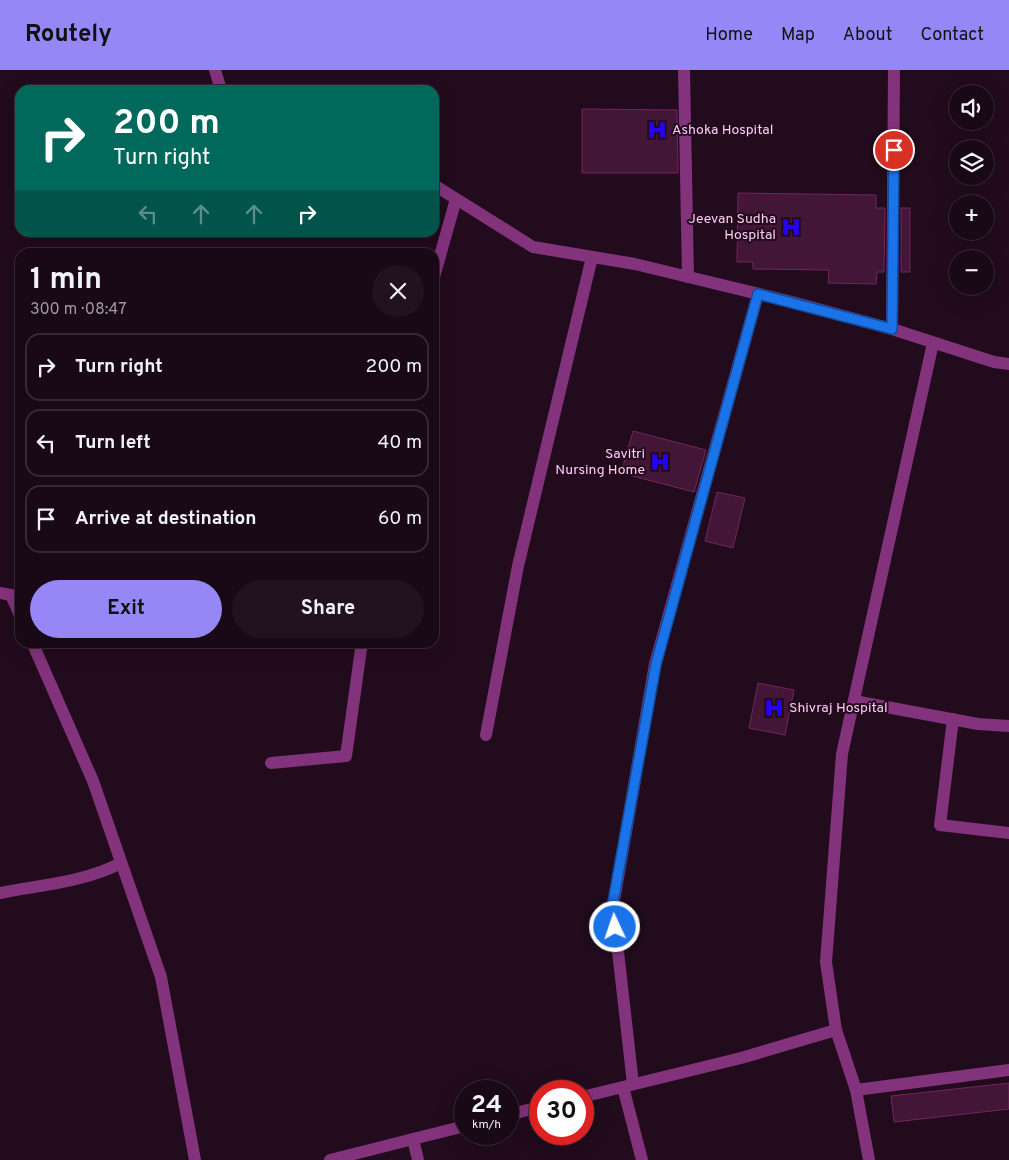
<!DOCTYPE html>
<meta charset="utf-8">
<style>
:root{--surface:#190815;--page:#22111e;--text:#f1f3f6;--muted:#9f9aa0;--line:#372934;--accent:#9686f6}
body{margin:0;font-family:Overpass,sans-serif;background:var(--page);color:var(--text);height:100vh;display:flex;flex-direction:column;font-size:19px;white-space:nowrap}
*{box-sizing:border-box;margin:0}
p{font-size:16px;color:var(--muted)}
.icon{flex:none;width:28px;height:28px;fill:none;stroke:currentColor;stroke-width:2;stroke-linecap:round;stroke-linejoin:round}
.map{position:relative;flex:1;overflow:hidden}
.drawer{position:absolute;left:15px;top:178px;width:424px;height:400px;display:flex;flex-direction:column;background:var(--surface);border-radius:15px;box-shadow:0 5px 20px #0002,0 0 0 1px var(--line)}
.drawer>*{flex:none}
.top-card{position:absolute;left:15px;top:15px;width:424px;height:152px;border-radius:15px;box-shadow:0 5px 20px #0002,0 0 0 1px var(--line);background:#00695c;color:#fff;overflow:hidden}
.tools{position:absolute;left:949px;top:15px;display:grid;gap:10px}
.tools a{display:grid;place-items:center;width:45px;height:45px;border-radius:50%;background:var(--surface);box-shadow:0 5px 20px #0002,0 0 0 1px var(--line);font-size:25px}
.speed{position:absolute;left:454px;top:1010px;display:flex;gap:10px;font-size:25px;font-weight:700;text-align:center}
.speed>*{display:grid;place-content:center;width:65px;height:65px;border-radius:50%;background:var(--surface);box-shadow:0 5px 20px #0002,0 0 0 1px var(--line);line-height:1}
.speed small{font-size:12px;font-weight:400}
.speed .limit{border:8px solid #d22;background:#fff;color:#111}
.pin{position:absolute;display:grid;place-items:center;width:42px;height:42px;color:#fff;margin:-21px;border:2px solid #fff;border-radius:50%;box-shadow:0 1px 5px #0007}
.me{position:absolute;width:55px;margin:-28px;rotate:357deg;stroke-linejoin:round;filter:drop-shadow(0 0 4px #0008)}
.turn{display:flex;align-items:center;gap:18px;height:105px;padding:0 15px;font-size:22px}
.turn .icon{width:65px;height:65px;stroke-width:2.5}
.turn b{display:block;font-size:35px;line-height:42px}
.lanes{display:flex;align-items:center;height:48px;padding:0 15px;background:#0003;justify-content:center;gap:25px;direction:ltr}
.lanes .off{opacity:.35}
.round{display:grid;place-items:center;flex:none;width:52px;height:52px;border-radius:26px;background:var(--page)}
.headline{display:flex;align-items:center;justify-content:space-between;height:85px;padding:0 15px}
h1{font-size:30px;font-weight:700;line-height:38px}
.primary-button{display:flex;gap:10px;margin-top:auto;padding:10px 15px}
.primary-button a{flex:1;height:58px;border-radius:30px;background:var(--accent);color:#111;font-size:20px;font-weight:700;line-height:58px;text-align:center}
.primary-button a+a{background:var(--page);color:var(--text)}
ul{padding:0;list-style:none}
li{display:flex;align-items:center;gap:15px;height:68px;margin:0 10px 8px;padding:0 5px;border:2px solid var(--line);border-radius:15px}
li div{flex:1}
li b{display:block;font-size:19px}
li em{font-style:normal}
header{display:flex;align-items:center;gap:30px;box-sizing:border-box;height:70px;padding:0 25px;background:var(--accent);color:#111}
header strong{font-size:24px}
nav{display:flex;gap:28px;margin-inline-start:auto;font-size:18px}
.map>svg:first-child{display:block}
.building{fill:#431637;stroke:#71265e}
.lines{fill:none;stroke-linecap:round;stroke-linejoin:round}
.minor{stroke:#83327c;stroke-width:12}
.route-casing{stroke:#114b97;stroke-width:12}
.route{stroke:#1a73e8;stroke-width:9}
.labels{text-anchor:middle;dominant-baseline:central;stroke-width:4;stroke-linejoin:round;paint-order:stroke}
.poi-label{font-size:14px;fill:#ffcbf6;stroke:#210b1c;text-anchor:start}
</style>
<header>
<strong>Routely</strong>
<nav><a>Home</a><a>Map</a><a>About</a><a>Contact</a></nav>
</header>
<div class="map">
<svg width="1009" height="1090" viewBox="0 0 1009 1090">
<rect width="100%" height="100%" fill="#210b1c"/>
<g class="building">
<polygon points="582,39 677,40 678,103 582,103"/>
<polygon points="738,123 876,125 876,138 885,138 884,202 877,202 876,214 828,213 829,200 753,199 753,192 737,192"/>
<rect x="901" y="138" width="9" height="64"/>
<polygon points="633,361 706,380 694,422 621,403"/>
<polygon points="717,422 745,428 733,478 705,471"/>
<polygon points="758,613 794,620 785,665 749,658"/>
<polygon points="1009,1013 1009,1039 894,1052 891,1026"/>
</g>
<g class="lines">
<g class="minor">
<polyline points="215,0 221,20"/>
<polyline points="684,0 688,207"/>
<polyline points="434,115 533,177 635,194 792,232 892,259 994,292 1009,294"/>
<polyline points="434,207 456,129"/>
<polyline points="892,259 894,0"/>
<polyline points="933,273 842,684 826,892 836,960 856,1020 1009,1000"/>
<polyline points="0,523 11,525 20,545"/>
<polyline points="32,572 93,711 161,907 195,1090"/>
<polyline points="854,631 978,654 1009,656"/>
<polyline points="953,649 940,755 1009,763"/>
<polyline points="486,665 518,496 592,187"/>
<polyline points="271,693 346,686 362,572"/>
<path d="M0,823c40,-8 85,-11 121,-30"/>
<polyline points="633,1014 613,837 655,594 758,224"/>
<polyline points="623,1017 642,1090"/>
<polyline points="856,1020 869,1090"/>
<polyline points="582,1027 741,988 836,960"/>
<polyline points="508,1045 540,1037"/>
<polyline points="330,1090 413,1069"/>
<polyline points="418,1090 413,1069 465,1056"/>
</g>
</g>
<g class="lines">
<defs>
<polyline id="route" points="615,857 612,838 656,594 758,224 892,259 894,80"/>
</defs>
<use href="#route" class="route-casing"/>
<use href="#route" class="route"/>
</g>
<defs>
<symbol id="hospital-bare" viewBox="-9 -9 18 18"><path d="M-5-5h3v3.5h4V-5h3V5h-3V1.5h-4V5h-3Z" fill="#2700f6" stroke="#210b1c" stroke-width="2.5" paint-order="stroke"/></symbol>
</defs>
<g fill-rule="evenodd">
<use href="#hospital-bare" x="643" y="46" width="28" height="28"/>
<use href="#hospital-bare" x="777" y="143" width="28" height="28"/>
<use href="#hospital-bare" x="646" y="378" width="28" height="28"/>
<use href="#hospital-bare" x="760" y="624" width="28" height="28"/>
</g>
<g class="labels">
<g class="poi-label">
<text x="672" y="60">Ashoka Hospital</text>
<text x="776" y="149" text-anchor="end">Jeevan Sudha<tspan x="776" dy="16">Hospital</tspan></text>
<text x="645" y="384" text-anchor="end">Savitri<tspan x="645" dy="16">Nursing Home</tspan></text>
<text x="789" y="638">Shivraj Hospital</text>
</g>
</g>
</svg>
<div class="tools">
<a><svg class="icon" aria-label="sound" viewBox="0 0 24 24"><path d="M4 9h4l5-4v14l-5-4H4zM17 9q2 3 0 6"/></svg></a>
<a><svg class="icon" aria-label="layers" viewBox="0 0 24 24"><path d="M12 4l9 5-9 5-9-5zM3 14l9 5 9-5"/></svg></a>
<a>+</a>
<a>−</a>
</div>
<div class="speed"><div>24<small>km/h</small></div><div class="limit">30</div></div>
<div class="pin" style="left:894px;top:80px;background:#d93025"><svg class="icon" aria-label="arrive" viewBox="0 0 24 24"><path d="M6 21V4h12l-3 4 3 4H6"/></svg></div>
<svg class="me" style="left:615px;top:857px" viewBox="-20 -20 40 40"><circle r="17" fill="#1a73e8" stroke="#fff" stroke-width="3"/><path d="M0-11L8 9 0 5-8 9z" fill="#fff"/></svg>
<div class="top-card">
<div class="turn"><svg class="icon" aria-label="right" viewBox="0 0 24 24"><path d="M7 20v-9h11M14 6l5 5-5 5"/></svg><div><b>200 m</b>Turn right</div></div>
<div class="lanes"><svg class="icon off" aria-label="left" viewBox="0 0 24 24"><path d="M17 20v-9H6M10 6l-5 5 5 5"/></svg><svg class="icon off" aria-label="ahead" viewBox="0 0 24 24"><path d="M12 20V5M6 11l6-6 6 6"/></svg><svg class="icon off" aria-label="ahead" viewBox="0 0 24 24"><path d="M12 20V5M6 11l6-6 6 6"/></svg><svg class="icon" aria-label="right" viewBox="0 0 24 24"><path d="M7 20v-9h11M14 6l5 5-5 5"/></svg></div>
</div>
<section class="drawer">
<div class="headline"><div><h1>1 min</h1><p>300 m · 08:47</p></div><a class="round"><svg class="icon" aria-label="close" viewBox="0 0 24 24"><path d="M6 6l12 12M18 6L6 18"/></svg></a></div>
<ul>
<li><svg class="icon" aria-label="right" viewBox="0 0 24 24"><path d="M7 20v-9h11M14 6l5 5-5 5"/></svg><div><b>Turn right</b></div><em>200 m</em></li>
<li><svg class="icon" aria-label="left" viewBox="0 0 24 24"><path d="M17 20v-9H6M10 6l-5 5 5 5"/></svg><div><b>Turn left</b></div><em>40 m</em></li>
<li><svg class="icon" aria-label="arrive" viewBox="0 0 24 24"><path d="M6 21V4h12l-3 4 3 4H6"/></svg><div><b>Arrive at destination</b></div><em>60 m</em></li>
</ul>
<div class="primary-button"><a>Exit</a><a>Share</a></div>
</section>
</div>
